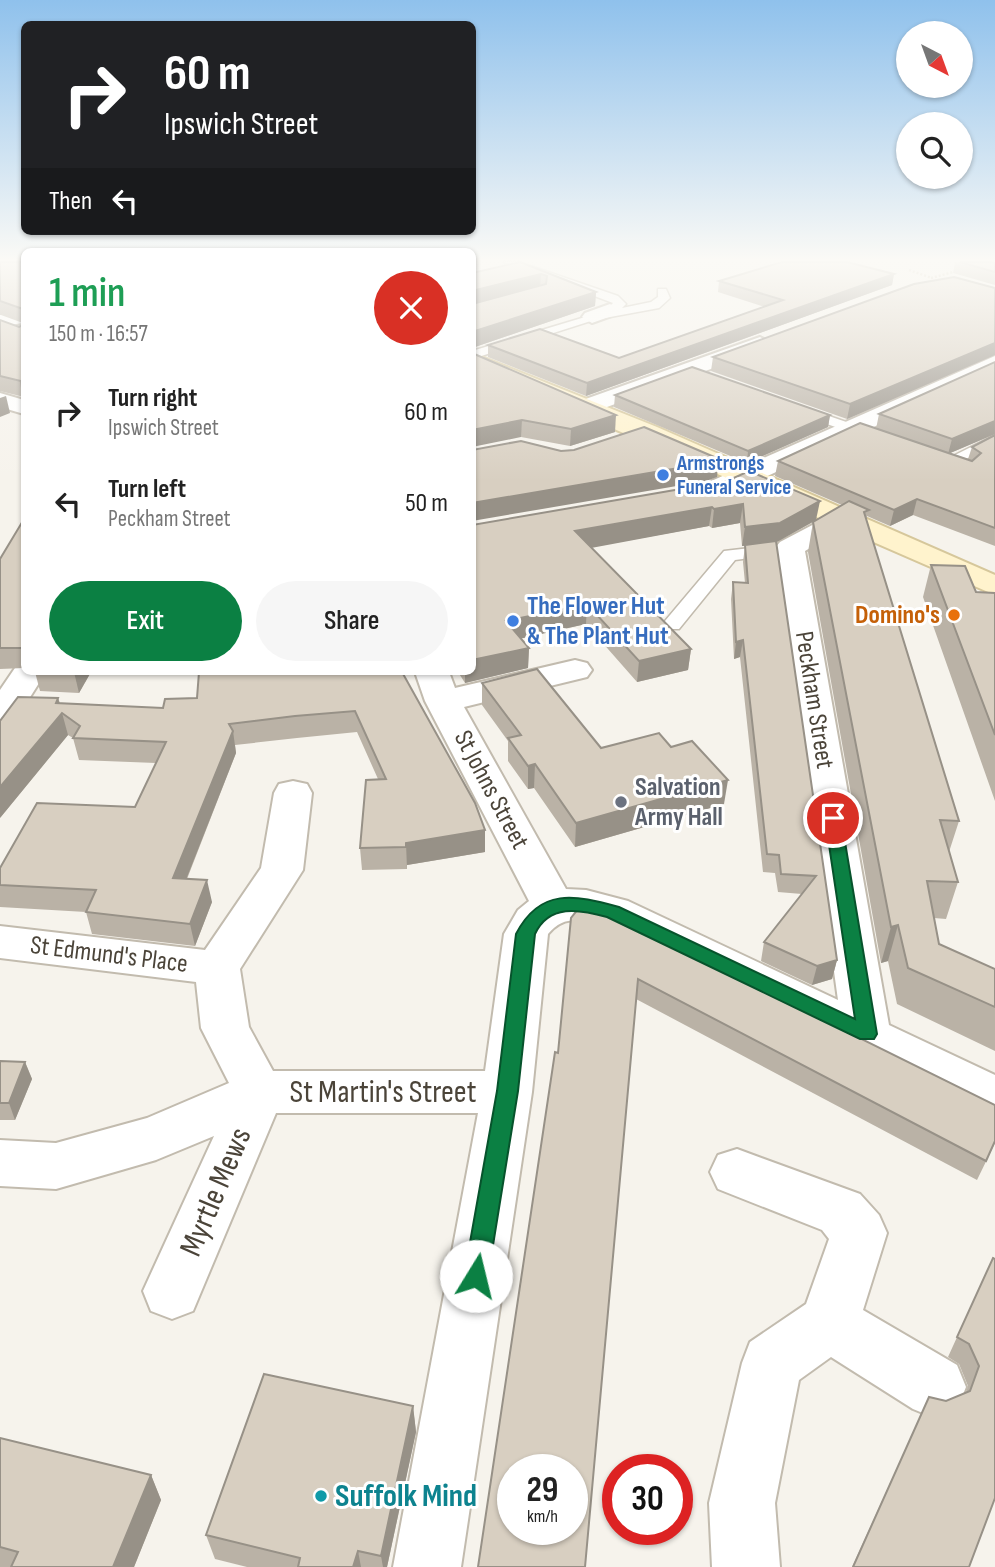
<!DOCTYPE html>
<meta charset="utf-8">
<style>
:root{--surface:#fff;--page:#f6f6f6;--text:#222;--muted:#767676;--accent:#0b8043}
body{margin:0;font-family:"Sofia Sans Condensed",sans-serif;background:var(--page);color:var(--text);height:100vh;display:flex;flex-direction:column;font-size:26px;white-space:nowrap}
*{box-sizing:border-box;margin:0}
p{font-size:23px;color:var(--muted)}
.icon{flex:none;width:38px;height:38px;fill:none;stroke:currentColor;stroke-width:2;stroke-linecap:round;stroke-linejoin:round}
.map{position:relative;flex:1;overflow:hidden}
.side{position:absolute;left:21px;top:248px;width:455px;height:427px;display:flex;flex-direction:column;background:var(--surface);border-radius:10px;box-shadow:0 2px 5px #0004}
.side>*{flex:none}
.hud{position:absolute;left:21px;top:21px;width:455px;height:214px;border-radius:10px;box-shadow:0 2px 5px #0004;background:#202124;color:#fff;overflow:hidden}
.needle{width:46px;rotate:139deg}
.fabs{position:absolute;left:896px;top:21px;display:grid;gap:14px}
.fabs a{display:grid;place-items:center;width:77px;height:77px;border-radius:50%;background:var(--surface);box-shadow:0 2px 5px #0004;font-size:35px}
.speed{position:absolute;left:497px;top:1454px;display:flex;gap:14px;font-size:35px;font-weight:700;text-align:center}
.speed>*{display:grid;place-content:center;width:91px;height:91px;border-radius:50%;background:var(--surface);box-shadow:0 2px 5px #0004;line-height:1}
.speed small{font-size:18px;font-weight:400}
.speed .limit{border:10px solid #d22;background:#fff;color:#111}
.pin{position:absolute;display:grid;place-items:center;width:60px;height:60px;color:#fff;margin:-30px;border:4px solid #fff;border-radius:50%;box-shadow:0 2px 7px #0007}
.me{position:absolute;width:77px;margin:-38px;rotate:9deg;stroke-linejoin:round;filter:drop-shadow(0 0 5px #0008)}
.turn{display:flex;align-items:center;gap:24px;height:147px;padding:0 28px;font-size:32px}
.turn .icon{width:91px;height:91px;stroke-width:2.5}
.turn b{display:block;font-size:49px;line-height:60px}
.then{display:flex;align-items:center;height:66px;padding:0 28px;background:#0003;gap:14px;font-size:26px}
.round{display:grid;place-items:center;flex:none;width:74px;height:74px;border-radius:37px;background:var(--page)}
.head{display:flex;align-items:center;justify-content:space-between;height:119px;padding:0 28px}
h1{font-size:42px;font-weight:600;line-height:52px;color:#1e9e55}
.primary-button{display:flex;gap:14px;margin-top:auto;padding:14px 28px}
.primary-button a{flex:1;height:80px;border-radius:42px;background:var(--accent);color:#fff;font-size:28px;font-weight:600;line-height:80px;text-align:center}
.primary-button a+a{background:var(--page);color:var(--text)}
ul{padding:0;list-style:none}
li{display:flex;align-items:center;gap:21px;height:91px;padding:0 28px}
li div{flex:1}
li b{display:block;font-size:26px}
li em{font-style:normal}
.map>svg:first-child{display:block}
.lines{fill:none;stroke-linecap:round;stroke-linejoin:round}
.lane-casing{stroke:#c2bbae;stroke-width:3}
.street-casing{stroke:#c2bbae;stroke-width:4}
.secondary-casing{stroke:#d6c79b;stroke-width:4}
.path{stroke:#c4b79f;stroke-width:2.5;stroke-dasharray:2 2;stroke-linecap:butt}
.lane{fill:#fff;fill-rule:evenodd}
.street{fill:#fff;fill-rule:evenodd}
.secondary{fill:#fff3cd;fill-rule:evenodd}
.wall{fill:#bab2a6}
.shaded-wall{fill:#979187}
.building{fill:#d8cfc1;stroke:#979187;stroke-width:2;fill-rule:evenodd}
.route{fill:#0b8043;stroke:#07532c;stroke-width:2}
.shop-dot{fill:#3f7fe0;stroke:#fff;stroke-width:2.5}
.food-dot{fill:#e8710a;stroke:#fff;stroke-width:2.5}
.worship-dot{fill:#6b7280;stroke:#fff;stroke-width:2.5}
.culture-dot{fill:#0f9aa8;stroke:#fff;stroke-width:2.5}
.labels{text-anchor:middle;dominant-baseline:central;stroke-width:6;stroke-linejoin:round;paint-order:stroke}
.far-shop-label{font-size:21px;font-weight:bold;fill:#366cbe;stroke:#fff;text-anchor:start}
.shop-label{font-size:26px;font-weight:bold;fill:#366cbe;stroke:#fff;text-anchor:start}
.food-label{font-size:26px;font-weight:bold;fill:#c56008;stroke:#fff;text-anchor:end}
.street-label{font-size:26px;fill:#4b4439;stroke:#fff}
.worship-label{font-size:26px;font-weight:bold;fill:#5b616d;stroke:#fff;text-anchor:start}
.near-street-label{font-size:32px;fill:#4b4439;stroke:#fff}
.near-culture-label{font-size:32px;font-weight:bold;fill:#0d838f;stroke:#fff;text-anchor:start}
</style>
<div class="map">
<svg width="995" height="1567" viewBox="0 0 995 1567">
<rect width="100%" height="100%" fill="#f6f3ec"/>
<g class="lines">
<defs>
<g id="lane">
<polygon points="504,262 519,262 618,296 626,304 622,308 651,302 658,297 658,289 666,289 670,298 659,308 594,320 472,359 472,351 605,311 613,303"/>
<polygon points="800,406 855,425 857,428 850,432 795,413 793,410"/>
<polygon points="995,435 995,445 954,465 944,465 941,462"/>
<polygon points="776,545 785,550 782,554 735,560 679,629 665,629 662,625 665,621 724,551"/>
</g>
<g id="street">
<polygon points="610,304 620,310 617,314 592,323 582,317 585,313"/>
<polygon points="15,313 24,318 22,323 0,327 0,315"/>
<polygon points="760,337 771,343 768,348 596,411 580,411 576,406 580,401"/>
<polygon points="995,356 995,371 720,498 700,498 696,492 700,486"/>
<polygon points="0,393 24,400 24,414 0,407"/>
<path d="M841,510l10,2 4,6 -4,6 -46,27 84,474 106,50v44l-396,-195c-21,-5 -36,-8 -51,10l-16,158 -71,475h-68l85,-454h-202l-83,198 -21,8 -21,-8 -8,-20 71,-155 -58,24 -100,29 -56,-3v-46l56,3 91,-25 82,-35 -28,-55 -5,-46 -196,-24v-32l205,24 56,-82 13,-75 5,-9 14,-3 14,3 5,9 -9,77 -63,99 9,58 24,44h212l19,-137 14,-24 11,-9 -104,-200 -10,-29h34l6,16 120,-28 12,3 5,7 -5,7 -123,30 102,182 20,1 42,11 210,99 -63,-452 5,-6z"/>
<polygon points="24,663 24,672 46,672 13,724 0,727 0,690 17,665"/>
<polygon points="737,1149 860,1194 879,1215 887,1233 863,1310 957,1365 966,1387 957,1409 935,1418 913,1409 831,1357 799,1380 775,1503 780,1567 712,1567 709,1503 742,1363 750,1342 806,1304 829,1239 822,1230 718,1189 710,1172 718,1155"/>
</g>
<polygon id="secondary" points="472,353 657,427 995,575 995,595 472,367"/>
</defs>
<use href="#lane" class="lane-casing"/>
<use href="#street" class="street-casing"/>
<use href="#secondary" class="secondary-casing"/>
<g class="path">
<polyline points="909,270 932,278"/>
<polyline points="931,278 957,271"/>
</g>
<use href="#lane" class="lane"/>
<use href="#street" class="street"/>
<use href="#secondary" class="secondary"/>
</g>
<g class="wall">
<polygon points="0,262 24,262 24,397 0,391 0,320 19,327 23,325 23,323 1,315 0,315"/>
<polygon points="520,262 596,292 595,306 472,348 472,273"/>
<polygon points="955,262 991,262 995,263 995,285 953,273"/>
<polygon points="894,274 892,285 586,396 488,357 488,345 619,358 765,307 718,292 719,281"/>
<polygon points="995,288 995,355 847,419 711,371 713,357"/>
<polygon points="472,353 615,432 570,446 521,437"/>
<polygon points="995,362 995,434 950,453 968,459 972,447 995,435 995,546 913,515 890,526 867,516 866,520 959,821 949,852 958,882 946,919 934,918 939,944 995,1007 995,1051 897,1004 888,961 881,963 808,552 813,522 815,521 776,542 837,960 832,979 812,985 761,961 764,942 802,894 778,892 775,873 763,872 740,657 734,659 731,599 733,582 745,583 743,562 745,546 742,546 740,523 712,528 709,526 591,547 691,649 688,670 637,682 586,624 521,638 529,648 528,668 465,683 458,672 472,672 472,525 727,481 816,520 842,505 775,476 778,461 876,429 879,414"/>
<polygon points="615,395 830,415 828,427 747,463 614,407"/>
<polygon points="24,519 24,668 0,669 0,559"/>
<polygon points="931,565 976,592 995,593 995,801 923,597"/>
<polygon points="35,672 91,672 79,693 40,691"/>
<polygon points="402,672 485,830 485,852 407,865 407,869 362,870 360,848 378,779 357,732 297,738 235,745 236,753 187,879 212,902 195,946 92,934 86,912 0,907 0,868 135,807 156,763 79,760 73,738 68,735 0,818 58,698 60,703 163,708 197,698"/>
<polygon points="482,683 601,748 671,747 724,804 575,847 534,788 528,789 508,761 508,741 482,705"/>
<polygon points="571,918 995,1143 977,1180 636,999 558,1053"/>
<polygon points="0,1061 25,1062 32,1079 15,1120 0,1120"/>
<polygon points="993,1258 969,1567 852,1567 929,1397 946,1401 966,1392 968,1386 959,1364 948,1357"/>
<polygon points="413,1406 416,1432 387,1567 247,1567 215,1559 206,1535"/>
<polygon points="0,1438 151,1475 161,1500 134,1567 0,1567"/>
</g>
<g class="shaded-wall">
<polygon points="541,274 540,288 472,306 472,291"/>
<polygon points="894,274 892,285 586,396 587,383"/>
<polygon points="596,292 595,306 472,348 472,332"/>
<polygon points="995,343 995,355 847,419 850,404"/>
<polygon points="6,396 10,413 0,417 0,398"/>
<polygon points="616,415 615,432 570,446 571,429"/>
<polygon points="830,415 828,427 747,463 748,451"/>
<polygon points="522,420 521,437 472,447 472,430"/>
<polygon points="995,421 995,434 948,454 952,439"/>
<polygon points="719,459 717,477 706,481 472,521 472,503"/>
<polygon points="917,499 913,515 890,526 894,510"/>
<polygon points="820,501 816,520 777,542 742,546 745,527"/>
<polygon points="743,504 740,523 712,528 714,509"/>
<polygon points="712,507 709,526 575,551 575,531"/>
<polygon points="587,604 586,624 506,642 506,621"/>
<polygon points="743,640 740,657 734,659 736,642"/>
<polygon points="529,648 528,668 465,683 465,672 472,672 472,660"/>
<polygon points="691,649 688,670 637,682 639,661"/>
<polygon points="74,672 91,672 79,693"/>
<polygon points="58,698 68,735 0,818 0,787"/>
<polygon points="233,731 236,753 178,900 173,878"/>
<polygon points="535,764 534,788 528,789 528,766"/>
<polygon points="728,780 724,804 575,847 576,823"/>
<polygon points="485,830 485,852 407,865 407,869 406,843"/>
<polygon points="207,880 212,902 195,946 190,924"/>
<polygon points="898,925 888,961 881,963 891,927"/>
<polygon points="837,960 832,979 812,985 817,966"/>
<polygon points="25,1062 32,1079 15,1120 9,1103"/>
<polygon points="413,1406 416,1432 387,1567 383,1567 381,1556"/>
<polygon points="151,1475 161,1500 134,1567 113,1567"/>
<polygon points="358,1551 361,1567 353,1567"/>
</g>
<g class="building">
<polygon points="0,262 24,262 24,387 22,388 21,381 0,376 0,320 19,327 23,325 23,309 0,301"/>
<polygon points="520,262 596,292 472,332 472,304 546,284 547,276 541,274 472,291 472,273"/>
<polygon points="782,262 847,262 894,274 587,383 488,345 540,329 619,358 783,300 719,281"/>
<polygon points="960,262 991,262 995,263 995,272"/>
<polygon points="954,277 995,288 995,343 850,404 713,357 914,284"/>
<polygon points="472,353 616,415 571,429 522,420 472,430"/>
<polygon points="995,362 995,421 952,439 879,414"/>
<polygon points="692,367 830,415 748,451 615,395"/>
<polygon points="860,423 972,461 981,453 972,447 995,435 995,528 917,499 894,510 778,461"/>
<polygon points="644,427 719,459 708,463 472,503 472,450 521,441 561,451 574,450"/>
<polygon points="749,471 820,501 780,523 745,527 743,504 714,509 712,507 575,531 691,649 639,661 587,604 506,621 529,648 472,660 472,525 727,481"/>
<polygon points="849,501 869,510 864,512 959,821 940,820 958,882 927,881 939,944 995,969 995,1007 908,968 898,925 891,927 813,522"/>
<polygon points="24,519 24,648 0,648 0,559"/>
<polygon points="776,541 837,960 817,966 764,942 816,876 781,874 779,855 767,854 743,640 736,642 733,582 748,583 745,545"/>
<polygon points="931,565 965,566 976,592 995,593 995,735"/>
<polygon points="537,669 601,748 659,733 671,747 692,741 728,780 576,823 535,764 528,766 508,738 521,735 482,683"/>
<polygon points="199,672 402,672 475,803 485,830 406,843 406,847 360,848 366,780 386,779 355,711 295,716 229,724 233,731 173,878 207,880 190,924 86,912 96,890 0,885 0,868 37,803 135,807 166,742 73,738 80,726 62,713 0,787 0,721 18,697 58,698 56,703 163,708 165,699 197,698"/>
<path d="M579,908l24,3 392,194v36l-9,20 -348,-182 -53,588h-107l77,-515 3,1 13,-135zM513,1470h59v60h-59z"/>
<polygon points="0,1061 25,1062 9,1103 0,1103"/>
<polygon points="993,1258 995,1259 995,1498 969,1567 853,1567 929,1397 946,1401 970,1391 979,1366 969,1344 957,1337"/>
<polygon points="264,1374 413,1406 381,1556 358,1551 353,1567 298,1567 300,1558 206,1535"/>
<polygon points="0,1438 151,1475 113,1567 11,1567 18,1552 0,1547"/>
</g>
<linearGradient id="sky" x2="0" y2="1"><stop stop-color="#8fc1ec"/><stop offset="0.54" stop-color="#fbfaf6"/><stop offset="1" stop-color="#fbfaf6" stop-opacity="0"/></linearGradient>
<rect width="995" height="481" fill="url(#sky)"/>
<path class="route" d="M833,813l8,5 36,216 -3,5h-14l-253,-122c-28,-8 -58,-13 -72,17l-17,157 -30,185 -3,8 -9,4 -8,-4 -4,-8 33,-185 19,-157c24,-47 59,-39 103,-27l236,112 -30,-201z"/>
<g class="shop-dot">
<circle cx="663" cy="475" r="7"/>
<circle cx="513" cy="621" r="7"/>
</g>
<circle class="food-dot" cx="954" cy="615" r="7"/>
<circle class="worship-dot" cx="621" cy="802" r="7"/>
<circle class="culture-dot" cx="321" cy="1496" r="7"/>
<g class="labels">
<g class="far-shop-label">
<text x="677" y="463">Armstrongs<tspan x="677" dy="24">Funeral Service</tspan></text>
</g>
<g class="shop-label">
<text x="527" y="606">The Flower Hut<tspan x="527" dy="30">&amp; The Plant Hut</tspan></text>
</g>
<g class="food-label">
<text x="940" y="615">Domino's</text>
</g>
<g class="street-label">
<text transform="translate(814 700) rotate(81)">Peckham Street</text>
<text transform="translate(491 790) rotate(62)">St Johns Street</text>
<text transform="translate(109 955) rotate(7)">St Edmund's Place</text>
</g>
<g class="worship-label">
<text x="635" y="787">Salvation<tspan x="635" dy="30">Army Hall</tspan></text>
</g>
<g class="near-street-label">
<text x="383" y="1092">St Martin's Street</text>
<text transform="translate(216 1192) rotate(-67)">Myrtle Mews</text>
</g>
<g class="near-culture-label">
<text x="335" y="1496">Suffolk Mind</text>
</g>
</g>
</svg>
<div class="fabs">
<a><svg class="needle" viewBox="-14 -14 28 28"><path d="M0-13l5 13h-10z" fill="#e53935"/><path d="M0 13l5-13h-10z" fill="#767676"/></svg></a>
<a><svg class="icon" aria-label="search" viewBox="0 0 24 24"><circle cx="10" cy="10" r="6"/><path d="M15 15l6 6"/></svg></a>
</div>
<div class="speed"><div>29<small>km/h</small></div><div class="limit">30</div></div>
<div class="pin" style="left:833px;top:818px;background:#d93025"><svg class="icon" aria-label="arrive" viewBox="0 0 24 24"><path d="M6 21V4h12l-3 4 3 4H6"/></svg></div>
<svg class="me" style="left:476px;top:1276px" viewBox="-20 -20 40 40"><circle r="19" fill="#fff"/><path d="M0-13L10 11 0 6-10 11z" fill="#0b8043"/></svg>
<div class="hud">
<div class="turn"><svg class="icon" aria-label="right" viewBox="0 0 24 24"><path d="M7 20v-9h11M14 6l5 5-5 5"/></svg><div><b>60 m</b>Ipswich Street</div></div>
<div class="then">Then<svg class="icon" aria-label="left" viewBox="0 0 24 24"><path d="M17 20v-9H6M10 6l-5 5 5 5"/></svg></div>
</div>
<section class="side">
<div class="head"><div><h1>1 min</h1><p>150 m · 16:57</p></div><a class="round" style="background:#d93025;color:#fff"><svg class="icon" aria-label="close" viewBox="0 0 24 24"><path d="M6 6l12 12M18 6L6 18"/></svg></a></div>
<ul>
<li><svg class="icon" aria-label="right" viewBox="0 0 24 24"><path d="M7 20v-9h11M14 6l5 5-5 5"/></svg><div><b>Turn right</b><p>Ipswich Street</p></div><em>60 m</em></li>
<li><svg class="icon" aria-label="left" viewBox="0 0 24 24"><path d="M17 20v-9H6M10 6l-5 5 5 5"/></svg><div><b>Turn left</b><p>Peckham Street</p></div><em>50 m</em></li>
</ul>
<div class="primary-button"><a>Exit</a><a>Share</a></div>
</section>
</div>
